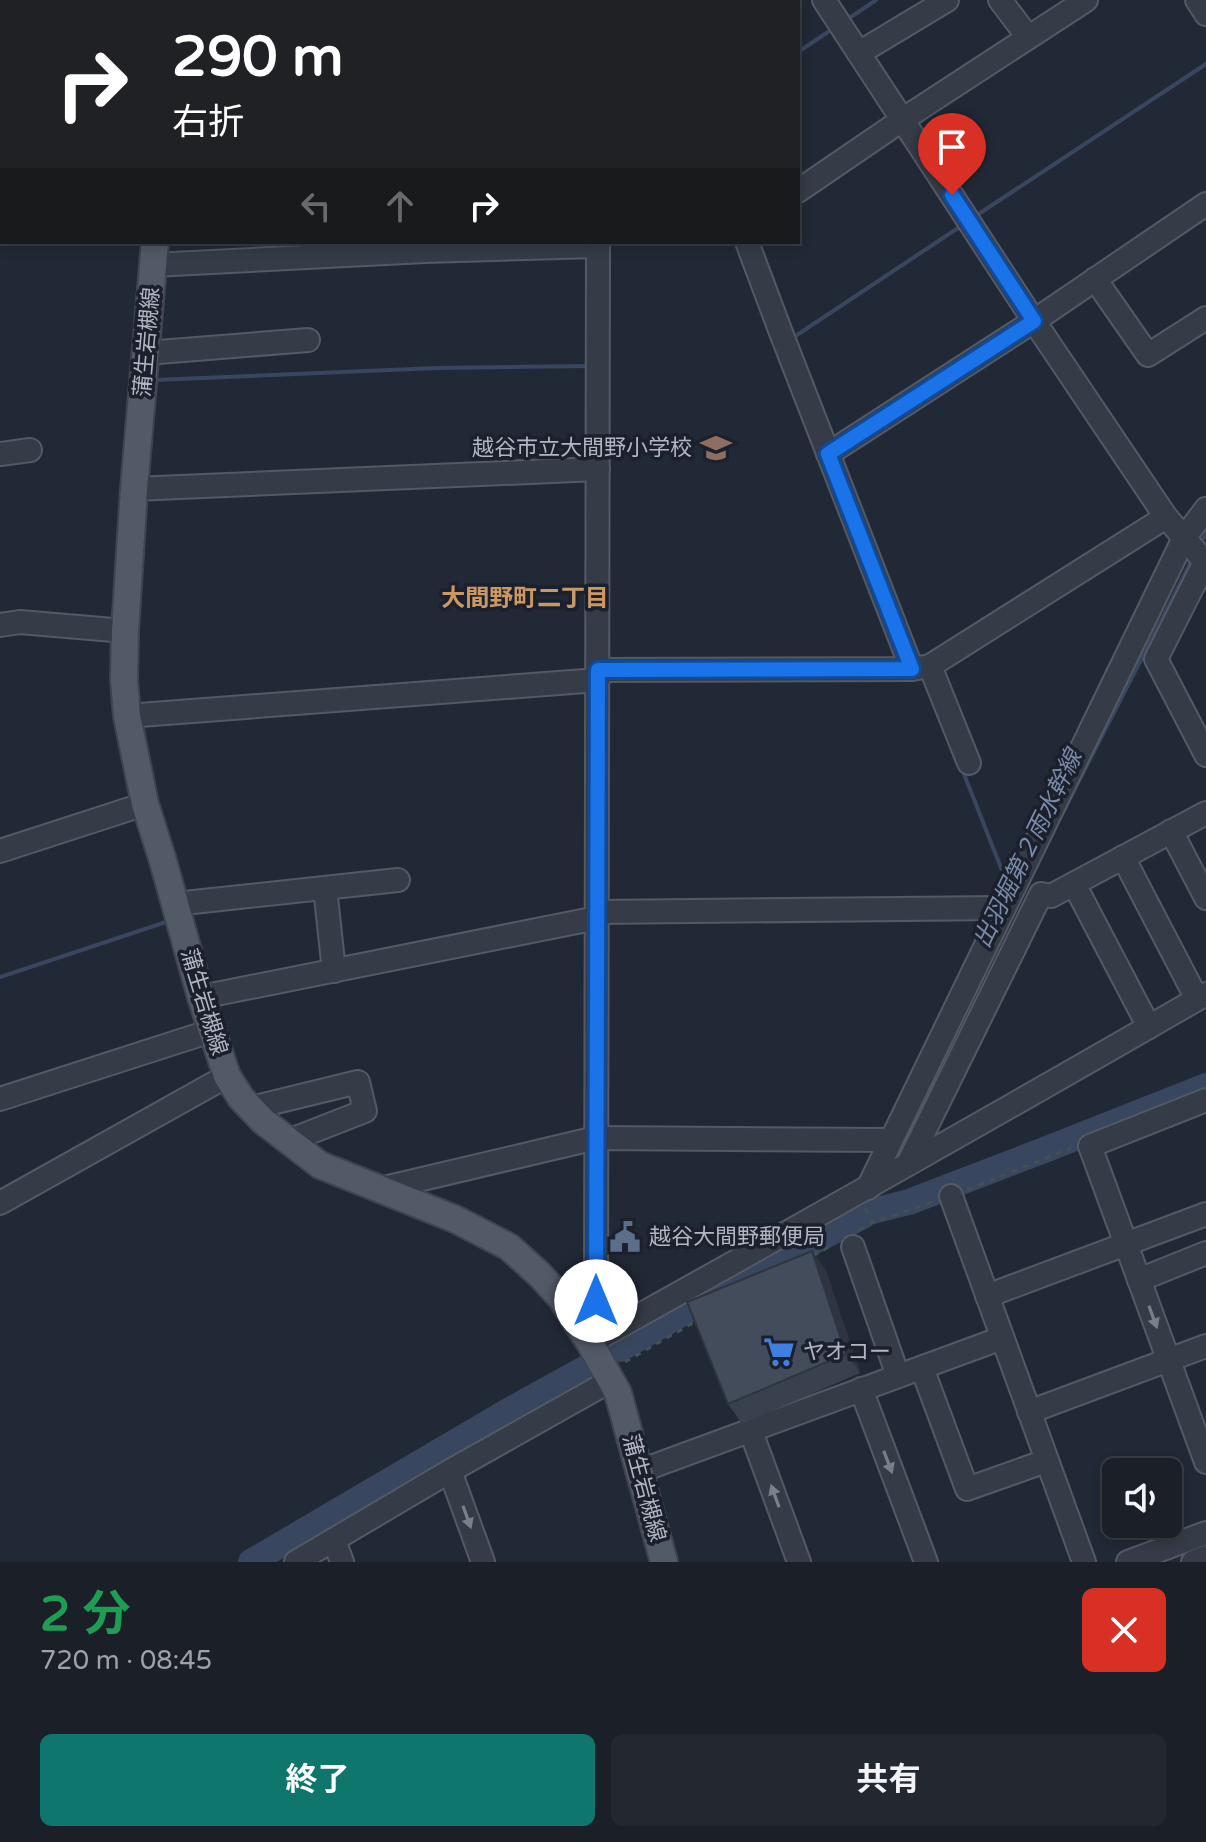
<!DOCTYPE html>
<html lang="ja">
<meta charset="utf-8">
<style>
:root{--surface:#1a1f28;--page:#232730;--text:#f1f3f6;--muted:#9fa2a8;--line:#383d45;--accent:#0f766e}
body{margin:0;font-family:"Varela Round","Noto Sans JP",sans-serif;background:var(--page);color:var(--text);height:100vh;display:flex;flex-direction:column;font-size:30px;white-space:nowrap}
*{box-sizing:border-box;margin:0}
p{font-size:26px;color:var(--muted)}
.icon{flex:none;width:44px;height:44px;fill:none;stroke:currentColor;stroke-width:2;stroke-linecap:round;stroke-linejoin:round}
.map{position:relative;height:1562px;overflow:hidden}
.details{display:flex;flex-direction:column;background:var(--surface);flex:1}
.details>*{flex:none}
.top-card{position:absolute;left:0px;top:0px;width:800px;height:244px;box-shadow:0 4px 12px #0003,0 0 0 2px var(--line);background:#202124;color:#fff;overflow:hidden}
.tools{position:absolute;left:1102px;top:1458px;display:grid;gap:16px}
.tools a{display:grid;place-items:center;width:80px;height:80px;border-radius:12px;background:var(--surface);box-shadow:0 4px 12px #0003,0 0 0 2px var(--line);font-size:40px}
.pin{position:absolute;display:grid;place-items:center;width:68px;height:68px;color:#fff;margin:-82px -34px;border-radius:50% 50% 50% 0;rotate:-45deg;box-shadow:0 0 8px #0007}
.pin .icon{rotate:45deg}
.me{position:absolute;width:88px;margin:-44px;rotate:0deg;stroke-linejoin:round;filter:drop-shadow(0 0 6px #0008)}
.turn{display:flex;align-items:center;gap:28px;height:168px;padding:0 40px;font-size:36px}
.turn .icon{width:104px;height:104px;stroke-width:2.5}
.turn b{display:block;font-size:56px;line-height:68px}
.lanes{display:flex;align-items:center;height:76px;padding:0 40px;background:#0003;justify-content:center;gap:40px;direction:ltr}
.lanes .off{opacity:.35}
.round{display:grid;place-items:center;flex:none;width:84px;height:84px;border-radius:12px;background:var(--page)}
.headline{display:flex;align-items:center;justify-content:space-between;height:136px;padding:0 40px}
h1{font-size:48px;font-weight:700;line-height:60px;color:#1e9e55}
.cta{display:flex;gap:16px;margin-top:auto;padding:16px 40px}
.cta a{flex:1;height:92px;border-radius:12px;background:var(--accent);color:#fff;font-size:32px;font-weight:700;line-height:92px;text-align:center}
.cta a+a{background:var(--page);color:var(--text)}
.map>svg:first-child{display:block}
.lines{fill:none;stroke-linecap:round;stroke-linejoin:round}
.stream{stroke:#38465f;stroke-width:4}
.river{stroke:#38465f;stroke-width:26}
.minor-casing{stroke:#535965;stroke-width:26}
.major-casing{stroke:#3f4450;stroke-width:30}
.highway-casing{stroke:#404652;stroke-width:36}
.path{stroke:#415155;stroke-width:3;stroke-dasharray:6 6;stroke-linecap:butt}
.minor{stroke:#353b47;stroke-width:22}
.major{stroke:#535a67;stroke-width:26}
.highway{stroke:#6c6453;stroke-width:32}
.wall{fill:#3a414e}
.shaded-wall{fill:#2f3540}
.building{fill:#434c5b;stroke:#2f3540;stroke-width:2}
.oneway{fill:#797f8b}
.route-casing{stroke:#114b97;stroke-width:20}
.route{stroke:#1a73e8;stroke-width:14}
.labels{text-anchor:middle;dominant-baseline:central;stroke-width:7;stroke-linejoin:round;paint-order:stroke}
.street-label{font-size:22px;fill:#b0b6c3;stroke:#1b202c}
.poi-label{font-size:22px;fill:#b0b6c3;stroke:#1b202c;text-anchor:start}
.neighbourhood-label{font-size:24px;font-weight:bold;fill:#cb9863;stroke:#1b202c}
.water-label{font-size:24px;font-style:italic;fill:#7a8baa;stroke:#1b202c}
</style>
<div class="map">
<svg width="1206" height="1562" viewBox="0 0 1206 1562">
<rect width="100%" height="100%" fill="#222936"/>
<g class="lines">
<g class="stream">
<polyline points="665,2 665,0"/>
<polyline points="845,21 876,0"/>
<polyline points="798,52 834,28"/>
<polyline points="1,99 2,98"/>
<polyline points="974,217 1206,64"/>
<polyline points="794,337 964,224"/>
<polyline points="155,380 437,368 590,366"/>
<polyline points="1200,545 1206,533"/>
<polyline points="962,769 1007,883"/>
<polyline points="1062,814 1192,560"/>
<polyline points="0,977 166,922"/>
<polyline points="897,1154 915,1117"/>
<polyline points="869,1212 879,1192"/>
</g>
<g class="river">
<polyline points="0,100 1,99"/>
<polyline points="869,1212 909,1202 1047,1149 1206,1086"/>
<polyline points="620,1349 758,1270 863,1216"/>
<polyline points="251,1562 510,1410 588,1367"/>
</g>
<defs>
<g id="minor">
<polyline points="824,0 1034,321 1166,517 1206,563"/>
<polyline points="1000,0 1028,37"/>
<polyline points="1197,0 1206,14"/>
<polyline points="101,2 102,0"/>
<polyline points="598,2 598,0"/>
<polyline points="631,2 644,0"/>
<polyline points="859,53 947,0"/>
<polyline points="0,75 2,76"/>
<polyline points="0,127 2,124"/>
<polyline points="798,191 902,120 1086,0"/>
<polyline points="747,242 780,330 912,669"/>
<polyline points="153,265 425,251 598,246"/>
<polyline points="1095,279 1148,355 1206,318"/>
<polyline points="146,353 308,340"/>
<polyline points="0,454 30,450"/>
<polyline points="828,454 1034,321 1206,204"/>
<polyline points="134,489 598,469"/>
<polyline points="1206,560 1156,659 1206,755"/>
<polyline points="0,625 20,622 125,631"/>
<polyline points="930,666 969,763"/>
<polyline points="598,670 912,669 930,666 1166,517"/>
<polyline points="127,716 598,680"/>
<polyline points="1171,831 1206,898"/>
<polyline points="0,851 145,804"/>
<polyline points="1123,857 1197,999"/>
<polyline points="1074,884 1149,1027"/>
<polyline points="325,888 334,971"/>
<polyline points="175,904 398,880"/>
<polyline points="597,912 1003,908"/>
<polyline points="201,997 597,918"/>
<polyline points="0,1099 211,1031"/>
<polyline points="1206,1100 1090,1146 1206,1462"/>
<polyline points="251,1108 358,1082 365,1111 288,1141"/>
<polyline points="908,1164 1041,894 1051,896 1206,813"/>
<polyline points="868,1188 1184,538 1206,509"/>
<polyline points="380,1189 596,1138 890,1140"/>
<polyline points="951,1196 1084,1562"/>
<polyline points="0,1203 227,1076"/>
<polyline points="853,1247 898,1376"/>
<polyline points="1139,1280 1206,1253"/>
<polyline points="987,1296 1206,1214"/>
<polyline points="588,1340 595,1328 596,1301 598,242"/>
<path d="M590,1343c206,-115 412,-231 616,-349"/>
<polyline points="922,1368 967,1489 1046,1461"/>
<polyline points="861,1389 926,1562"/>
<polyline points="1029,1412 1206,1346"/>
<polyline points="750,1429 799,1562"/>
<polyline points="450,1471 483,1562"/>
<polyline points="640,1471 1002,1338"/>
<polyline points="334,1540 342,1562"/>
<polyline points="296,1562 450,1471 610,1381"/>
<polyline points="1128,1562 1206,1533"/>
<polyline points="1193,1562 1206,1557"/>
</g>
<g id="major">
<polyline points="151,0 151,2"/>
<polyline points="155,242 134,489 125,631 124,680 127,716 145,804 163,861 201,997 227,1076 241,1098 263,1121 320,1165 455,1219 509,1247 540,1275 561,1298 590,1343 618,1393 664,1562"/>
</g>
<g id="highway">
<polyline points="32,2 37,0"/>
<polyline points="78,2 83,0"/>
<polyline points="0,36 2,35"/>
</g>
</defs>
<use href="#minor" class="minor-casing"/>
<use href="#major" class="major-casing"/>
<use href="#highway" class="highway-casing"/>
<g class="path">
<polyline points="967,1190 1071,1148"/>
<polyline points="865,1208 873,1222"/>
<polyline points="859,1230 873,1222 933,1202"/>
<polyline points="813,1256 834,1244"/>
<polyline points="625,1362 698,1320"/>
</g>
<use href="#minor" class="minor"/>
<use href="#major" class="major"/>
<use href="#highway" class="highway"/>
</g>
<polygon class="wall" points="812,1251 826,1271 860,1373 742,1424 728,1404"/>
<polygon class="shaded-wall" points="812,1251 826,1271 860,1373 846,1354"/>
<polygon class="building" points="812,1251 846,1354 728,1404 687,1302"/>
<defs><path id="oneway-solid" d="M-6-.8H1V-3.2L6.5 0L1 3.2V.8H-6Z" transform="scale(2)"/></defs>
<g class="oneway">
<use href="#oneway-solid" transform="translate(1153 1317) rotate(70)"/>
<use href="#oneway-solid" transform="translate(888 1462) rotate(69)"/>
<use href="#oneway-solid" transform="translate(775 1496) rotate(-110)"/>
<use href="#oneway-solid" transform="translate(467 1517) rotate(70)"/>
</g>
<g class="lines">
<defs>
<polyline id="route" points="596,1301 598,670 912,669 828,454 1034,321 952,195"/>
</defs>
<use href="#route" class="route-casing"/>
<use href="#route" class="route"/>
</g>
<defs>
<symbol id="school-bare" viewBox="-9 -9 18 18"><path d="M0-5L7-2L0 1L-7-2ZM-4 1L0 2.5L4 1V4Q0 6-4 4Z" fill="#8d6e63" stroke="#1b202c" stroke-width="2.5" paint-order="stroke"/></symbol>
<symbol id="civic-bare" viewBox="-9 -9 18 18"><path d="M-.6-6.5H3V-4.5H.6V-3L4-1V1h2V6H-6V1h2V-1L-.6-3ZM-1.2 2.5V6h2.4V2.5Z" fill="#5c6f8a" stroke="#1b202c" stroke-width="2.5" paint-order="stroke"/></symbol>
<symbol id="supermarket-bare" viewBox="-9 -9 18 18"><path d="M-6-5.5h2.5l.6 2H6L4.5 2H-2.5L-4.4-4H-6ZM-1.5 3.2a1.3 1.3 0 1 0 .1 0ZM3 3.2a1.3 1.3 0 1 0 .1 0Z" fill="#3f7fe0" stroke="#1b202c" stroke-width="2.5" paint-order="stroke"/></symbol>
</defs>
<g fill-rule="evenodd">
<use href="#school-bare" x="694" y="426" width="44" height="44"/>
<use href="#civic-bare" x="603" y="1215" width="44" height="44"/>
<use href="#supermarket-bare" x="757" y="1330" width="44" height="44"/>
</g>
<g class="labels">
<g class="street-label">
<text transform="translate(147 342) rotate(-85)">蒲生岩槻線</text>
<text transform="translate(204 1002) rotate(73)">蒲生岩槻線</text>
<text transform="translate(644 1488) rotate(75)">蒲生岩槻線</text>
</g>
<g class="poi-label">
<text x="692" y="448" text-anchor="end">越谷市立大間野小学校</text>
<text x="649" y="1237">越谷大間野郵便局</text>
<text x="803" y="1352">ヤオコー</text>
</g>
<g class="neighbourhood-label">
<text x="525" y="598">大間野町二丁目</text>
</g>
<g class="water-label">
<text transform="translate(1028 849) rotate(-64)">出羽堀第２雨水幹線</text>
</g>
</g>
</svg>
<div class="tools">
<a><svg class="icon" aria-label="sound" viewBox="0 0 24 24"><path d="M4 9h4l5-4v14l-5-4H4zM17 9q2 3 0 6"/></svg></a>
</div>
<div class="pin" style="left:952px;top:195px;background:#d93025"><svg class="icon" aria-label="arrive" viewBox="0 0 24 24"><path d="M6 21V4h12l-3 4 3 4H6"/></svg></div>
<svg class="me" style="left:596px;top:1301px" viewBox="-20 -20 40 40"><circle r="19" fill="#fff"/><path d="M0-13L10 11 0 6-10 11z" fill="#1a73e8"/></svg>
<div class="top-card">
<div class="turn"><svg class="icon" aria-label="right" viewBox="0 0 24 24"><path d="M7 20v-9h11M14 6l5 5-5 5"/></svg><div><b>290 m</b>右折</div></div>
<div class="lanes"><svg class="icon off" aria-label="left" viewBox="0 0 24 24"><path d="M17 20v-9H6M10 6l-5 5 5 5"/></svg><svg class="icon off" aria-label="ahead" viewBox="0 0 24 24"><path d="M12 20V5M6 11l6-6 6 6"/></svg><svg class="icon" aria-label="right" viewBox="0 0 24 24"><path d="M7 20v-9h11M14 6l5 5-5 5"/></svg></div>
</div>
</div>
<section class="details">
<div class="headline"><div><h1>2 分</h1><p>720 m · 08:45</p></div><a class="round" style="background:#d93025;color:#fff"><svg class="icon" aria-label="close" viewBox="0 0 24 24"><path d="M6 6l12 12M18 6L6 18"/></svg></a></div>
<div class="cta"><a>終了</a><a>共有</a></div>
</section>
